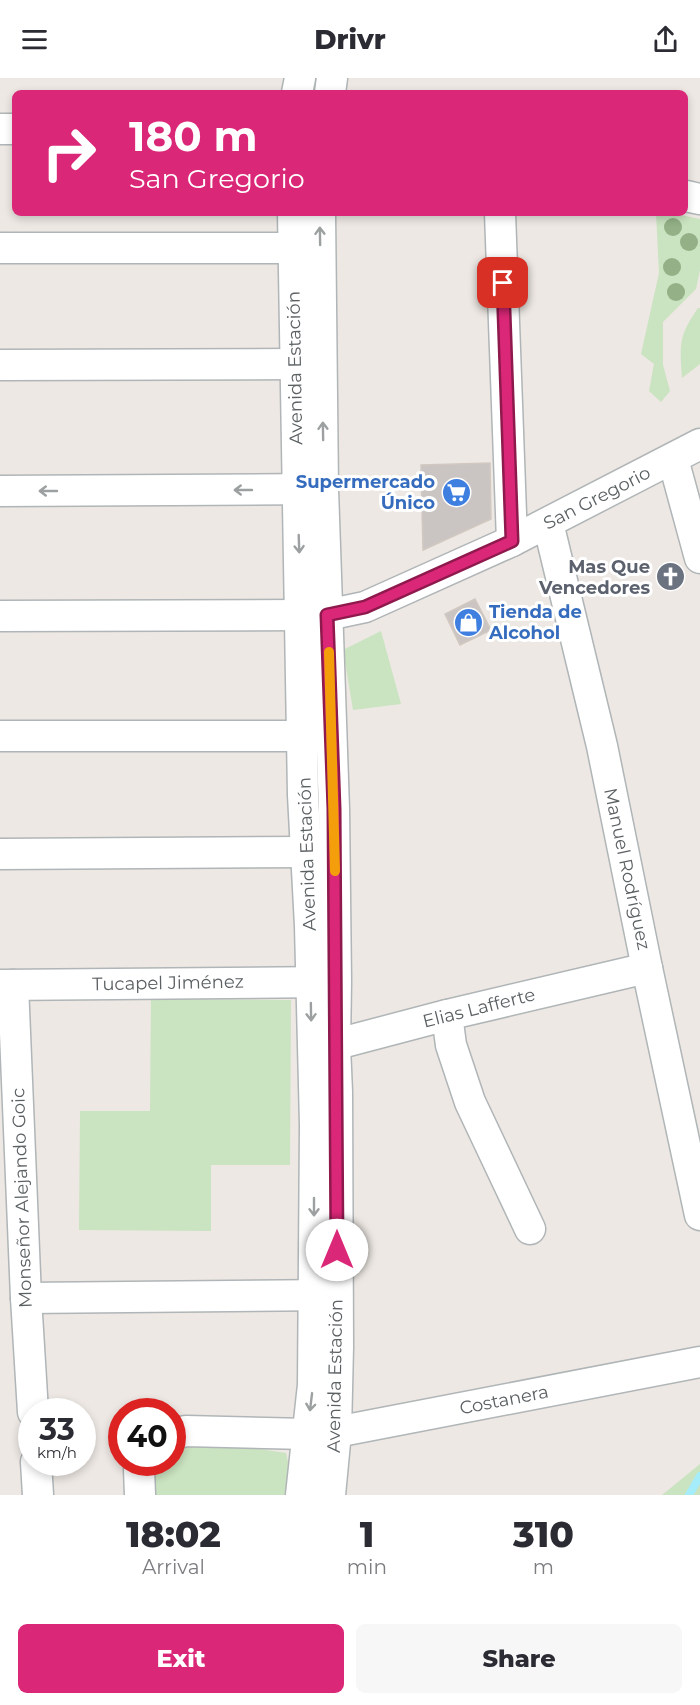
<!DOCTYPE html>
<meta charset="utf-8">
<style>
:root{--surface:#fff;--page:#f7f7f7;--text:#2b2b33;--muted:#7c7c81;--accent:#db2777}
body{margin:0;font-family:Montserrat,sans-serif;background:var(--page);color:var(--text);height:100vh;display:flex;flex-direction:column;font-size:22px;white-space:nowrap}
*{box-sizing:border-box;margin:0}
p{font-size:20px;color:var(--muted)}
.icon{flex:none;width:33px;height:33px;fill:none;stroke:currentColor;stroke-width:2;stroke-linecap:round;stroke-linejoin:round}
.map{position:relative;height:1417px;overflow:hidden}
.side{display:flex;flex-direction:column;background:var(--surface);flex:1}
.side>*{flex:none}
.top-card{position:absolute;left:12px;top:12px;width:676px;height:126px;border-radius:9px;box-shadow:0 3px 9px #0003;background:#db2777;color:#fff;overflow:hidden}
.speed{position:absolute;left:18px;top:1320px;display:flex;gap:12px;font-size:30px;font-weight:700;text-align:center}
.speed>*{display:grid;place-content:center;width:78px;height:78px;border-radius:50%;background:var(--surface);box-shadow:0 3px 9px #0003;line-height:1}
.speed small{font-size:15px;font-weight:400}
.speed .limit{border:9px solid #d22;background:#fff;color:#111}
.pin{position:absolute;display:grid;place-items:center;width:51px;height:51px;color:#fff;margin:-26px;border-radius:12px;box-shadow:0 3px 9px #0006}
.me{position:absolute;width:66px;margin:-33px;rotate:0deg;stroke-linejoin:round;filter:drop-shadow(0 0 4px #0008)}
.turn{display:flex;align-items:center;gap:21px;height:126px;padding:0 18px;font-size:27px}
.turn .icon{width:78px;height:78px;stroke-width:2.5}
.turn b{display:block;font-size:42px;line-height:51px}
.eta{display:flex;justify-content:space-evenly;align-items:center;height:102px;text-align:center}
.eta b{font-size:36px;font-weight:800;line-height:42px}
.action{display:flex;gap:12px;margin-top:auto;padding:12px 18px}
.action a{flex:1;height:69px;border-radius:9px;background:var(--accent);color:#fff;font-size:24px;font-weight:800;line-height:69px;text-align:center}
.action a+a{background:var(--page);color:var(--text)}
header{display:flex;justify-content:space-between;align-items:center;height:78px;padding:0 18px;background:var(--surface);font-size:27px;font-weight:800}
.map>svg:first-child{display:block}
.green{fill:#cae3c0}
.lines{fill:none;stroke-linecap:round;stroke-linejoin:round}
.stream{stroke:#a5edfb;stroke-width:8}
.building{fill:#cac5c2;stroke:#d1c8c1;stroke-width:1.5}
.minor-casing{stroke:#b0b5b7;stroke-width:33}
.minor{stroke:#fff;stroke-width:30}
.tree{fill:#93b086}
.oneway{stroke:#9da0a1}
.route-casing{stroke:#8e194d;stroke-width:15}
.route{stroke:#db2777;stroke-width:10}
.slow{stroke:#f59e0b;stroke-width:10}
.labels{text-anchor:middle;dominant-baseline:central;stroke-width:6;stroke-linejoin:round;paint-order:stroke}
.street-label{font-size:18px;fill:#5b6063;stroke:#fff}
.shop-label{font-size:18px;font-weight:bold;fill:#366cbe;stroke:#fff;text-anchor:end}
.worship-label{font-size:18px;font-weight:bold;fill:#5b616d;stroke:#fff;text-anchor:end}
</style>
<header><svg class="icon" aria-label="menu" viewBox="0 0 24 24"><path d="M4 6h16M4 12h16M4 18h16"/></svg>Drivr<svg class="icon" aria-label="share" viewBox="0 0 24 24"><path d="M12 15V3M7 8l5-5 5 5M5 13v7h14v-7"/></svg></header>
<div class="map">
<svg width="700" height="1417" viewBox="0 0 700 1417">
<rect width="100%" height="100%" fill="#ede8e3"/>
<g class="green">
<polygon points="656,135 671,135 700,141 700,192 696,211 663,244 663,287 670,313 661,324 649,313 654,286 641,276 659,195"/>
<path d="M698,230h2v56l-18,14c-2,-34 -4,-41 16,-70z"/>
<polygon points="381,553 401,626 353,632 343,572"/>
<polygon points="151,921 291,922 290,1087 211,1087 211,1153 79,1152 80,1033 150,1033"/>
<path d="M194,1365h24l68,10 6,27 -1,15h-143c2,-13 6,-22 14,-32l10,-1 1,-9z"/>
<polygon points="700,1386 700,1417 662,1417"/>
</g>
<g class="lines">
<polyline class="stream" points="689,1417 700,1398"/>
</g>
<g class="building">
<polygon points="490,385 491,441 423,472 421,387"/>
<polygon points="475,521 491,552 460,567 445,536"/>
</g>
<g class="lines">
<defs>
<g id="minor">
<polyline points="297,15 300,0"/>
<polyline points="330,15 332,0"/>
<polyline points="0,51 15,51"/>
<polyline points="686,118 700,121"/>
<polyline points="293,135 303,717 310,848 315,1047 313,1307 301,1417"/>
<polyline points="320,135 323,411 334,731 336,904 335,968 337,1014 338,1269 336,1354 330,1417"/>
<polyline points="500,135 512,463"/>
<polyline points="0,170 293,170"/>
<polyline points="0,287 296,286"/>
<polyline points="673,381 700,480"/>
<polyline points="0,413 317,411"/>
<polyline points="548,445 602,668 647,890 700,1137"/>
<polyline points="0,538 301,537 327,537 365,529 512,463 700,366"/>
<polyline points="0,658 303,658"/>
<polyline points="0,776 306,774"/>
<polyline points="0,907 330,904"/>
<polyline points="13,907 26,1220 33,1334"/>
<polyline points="447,937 451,967 470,1024 530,1151"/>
<polyline points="318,971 447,937 647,890"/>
<polyline points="26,1220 334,1217"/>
<polyline points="172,1356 186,1353 307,1356 336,1354 700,1284"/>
<polyline points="36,1384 38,1417"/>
<polyline points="140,1417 139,1391 141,1384"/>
</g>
</defs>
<use href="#minor" class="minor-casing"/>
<use href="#minor" class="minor"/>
</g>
<g class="tree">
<circle cx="673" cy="149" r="9"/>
<circle cx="689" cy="164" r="9"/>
<circle cx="672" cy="189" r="9"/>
<circle cx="676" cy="214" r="9"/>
</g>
<defs><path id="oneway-shaft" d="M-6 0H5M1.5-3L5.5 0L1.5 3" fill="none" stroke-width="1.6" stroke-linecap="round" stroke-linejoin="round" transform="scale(1.5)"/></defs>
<g class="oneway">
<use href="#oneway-shaft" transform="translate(320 158) rotate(-91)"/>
<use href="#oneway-shaft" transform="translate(323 353) rotate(-91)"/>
<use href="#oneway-shaft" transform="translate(243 412) rotate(180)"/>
<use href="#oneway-shaft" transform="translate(48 413) rotate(180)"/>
<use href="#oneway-shaft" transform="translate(299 466) rotate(88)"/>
<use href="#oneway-shaft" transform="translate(311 934) rotate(89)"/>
<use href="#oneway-shaft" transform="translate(314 1129) rotate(90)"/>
<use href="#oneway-shaft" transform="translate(311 1324) rotate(97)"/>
</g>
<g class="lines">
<defs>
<polyline id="route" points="337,1172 334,731 327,537 365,529 512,463 503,205"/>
</defs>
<use href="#route" class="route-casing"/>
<use href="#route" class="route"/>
<polyline class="slow" points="329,574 335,793"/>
</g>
<defs>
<symbol id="supermarket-disc" viewBox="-11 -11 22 22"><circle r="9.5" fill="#3f7fe0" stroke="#fff"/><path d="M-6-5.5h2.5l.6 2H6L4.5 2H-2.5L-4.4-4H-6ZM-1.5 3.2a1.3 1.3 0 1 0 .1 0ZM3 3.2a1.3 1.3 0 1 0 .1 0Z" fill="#fff"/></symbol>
<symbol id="church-disc" viewBox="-11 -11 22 22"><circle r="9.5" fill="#6b7280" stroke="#fff"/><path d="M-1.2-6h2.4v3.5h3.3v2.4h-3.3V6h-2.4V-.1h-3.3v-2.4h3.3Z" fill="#fff"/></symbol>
<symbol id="shop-disc" viewBox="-11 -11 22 22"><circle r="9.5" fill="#3f7fe0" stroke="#fff"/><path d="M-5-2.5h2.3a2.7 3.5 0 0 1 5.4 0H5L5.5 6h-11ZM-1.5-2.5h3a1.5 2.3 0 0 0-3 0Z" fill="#fff"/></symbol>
</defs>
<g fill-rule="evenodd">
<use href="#supermarket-disc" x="440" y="398" width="33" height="33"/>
<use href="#church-disc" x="654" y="482" width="33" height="33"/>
<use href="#shop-disc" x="452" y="528" width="33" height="33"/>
</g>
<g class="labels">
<g class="street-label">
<text transform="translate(295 290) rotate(-91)">Avenida Estación</text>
<text transform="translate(597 420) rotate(-27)">San Gregorio</text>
<text transform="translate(307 776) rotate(-92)">Avenida Estación</text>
<text transform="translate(627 791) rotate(78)">Manuel Rodríguez</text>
<text transform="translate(168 905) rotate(-1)">Tucapel Jiménez</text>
<text transform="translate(479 930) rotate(-14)">Elias Lafferte</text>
<text transform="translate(22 1120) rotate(-92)">Monseñor Alejando Goic</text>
<text transform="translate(335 1298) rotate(-89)">Avenida Estación</text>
<text transform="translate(504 1322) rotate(-11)">Costanera</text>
</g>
<g class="shop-label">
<text x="435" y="404">Supermercado<tspan x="435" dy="21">Único</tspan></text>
<text x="489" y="534" text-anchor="start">Tienda de<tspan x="489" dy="21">Alcohol</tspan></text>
</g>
<g class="worship-label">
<text x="650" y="489">Mas Que<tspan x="650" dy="21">Vencedores</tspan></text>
</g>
</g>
</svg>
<div class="speed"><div>33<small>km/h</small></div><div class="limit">40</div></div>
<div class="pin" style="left:503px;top:205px;background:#d93025"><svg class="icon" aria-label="arrive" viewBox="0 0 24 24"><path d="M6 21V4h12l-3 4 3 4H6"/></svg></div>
<svg class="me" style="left:337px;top:1172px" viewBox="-20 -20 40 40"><circle r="19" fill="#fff"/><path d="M0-13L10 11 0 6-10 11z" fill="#db2777"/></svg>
<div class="top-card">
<div class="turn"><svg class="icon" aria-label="right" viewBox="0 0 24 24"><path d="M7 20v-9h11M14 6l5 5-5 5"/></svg><div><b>180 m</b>San Gregorio</div></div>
</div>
</div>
<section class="side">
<div class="eta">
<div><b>18:02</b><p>Arrival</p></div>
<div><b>1</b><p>min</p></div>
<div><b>310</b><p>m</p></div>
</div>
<div class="action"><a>Exit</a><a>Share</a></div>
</section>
